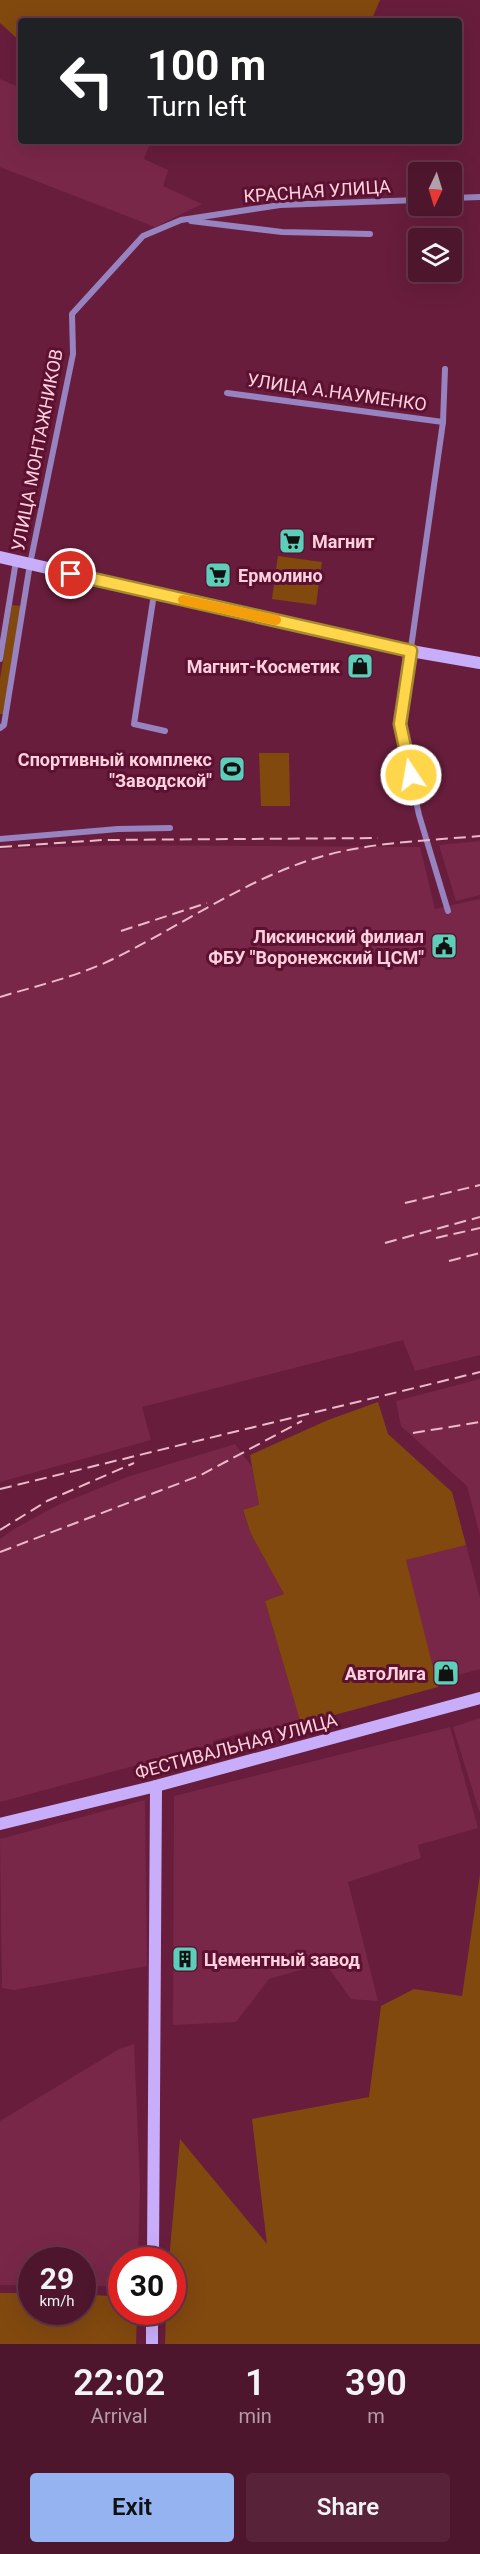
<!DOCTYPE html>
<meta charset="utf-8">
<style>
:root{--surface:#4e162d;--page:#582339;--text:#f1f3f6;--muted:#b39faa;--line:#653549;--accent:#95b2f1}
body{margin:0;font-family:Roboto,sans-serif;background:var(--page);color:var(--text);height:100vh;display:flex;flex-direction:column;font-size:22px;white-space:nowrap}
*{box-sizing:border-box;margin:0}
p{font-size:20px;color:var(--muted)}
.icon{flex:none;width:33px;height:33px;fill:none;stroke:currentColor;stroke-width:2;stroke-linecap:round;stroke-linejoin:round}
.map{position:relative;height:2344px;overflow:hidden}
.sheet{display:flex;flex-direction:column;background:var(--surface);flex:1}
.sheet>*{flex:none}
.hud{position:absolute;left:18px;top:18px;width:444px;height:126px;border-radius:6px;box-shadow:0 6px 24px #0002,0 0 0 2px var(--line);background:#202124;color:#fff;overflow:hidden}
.needle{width:39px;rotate:184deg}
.buttons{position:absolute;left:408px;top:162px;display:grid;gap:12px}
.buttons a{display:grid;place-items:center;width:54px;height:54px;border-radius:6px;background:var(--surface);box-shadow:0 6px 24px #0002,0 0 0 2px var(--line);font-size:30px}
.speed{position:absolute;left:18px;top:2247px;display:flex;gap:12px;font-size:30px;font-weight:700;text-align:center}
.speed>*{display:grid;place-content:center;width:78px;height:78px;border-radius:50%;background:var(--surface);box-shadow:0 6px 24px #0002,0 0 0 2px var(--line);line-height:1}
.speed small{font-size:15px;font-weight:400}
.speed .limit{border:9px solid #d22;background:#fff;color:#111}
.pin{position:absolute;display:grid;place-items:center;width:51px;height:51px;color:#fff;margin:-26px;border:3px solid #fff;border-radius:50%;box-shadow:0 2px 6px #0007}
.me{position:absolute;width:66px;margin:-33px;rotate:348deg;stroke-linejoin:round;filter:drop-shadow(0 0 4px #0008)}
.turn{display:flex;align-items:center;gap:21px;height:126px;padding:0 30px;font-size:27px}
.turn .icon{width:78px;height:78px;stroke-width:2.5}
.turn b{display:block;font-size:42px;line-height:51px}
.eta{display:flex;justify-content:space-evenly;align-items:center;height:102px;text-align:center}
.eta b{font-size:36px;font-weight:600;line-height:42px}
.button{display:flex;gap:12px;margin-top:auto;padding:12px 30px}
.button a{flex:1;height:69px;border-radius:6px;background:var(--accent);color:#111;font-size:24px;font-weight:600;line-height:69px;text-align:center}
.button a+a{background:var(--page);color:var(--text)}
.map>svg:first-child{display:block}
.built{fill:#792748}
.green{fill:#82490f}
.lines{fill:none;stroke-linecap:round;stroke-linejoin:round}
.street{stroke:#9783bf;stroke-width:6}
.secondary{stroke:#c8aefa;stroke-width:12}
.rail{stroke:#ebb9c8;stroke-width:2;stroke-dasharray:12 6;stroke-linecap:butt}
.route-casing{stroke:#a68a30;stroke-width:15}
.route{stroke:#ffd54a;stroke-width:10}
.slow{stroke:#f59e0b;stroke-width:10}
.labels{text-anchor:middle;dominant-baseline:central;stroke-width:6;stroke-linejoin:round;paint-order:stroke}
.street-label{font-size:18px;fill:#ffd0dd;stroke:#5c1131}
.poi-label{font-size:18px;font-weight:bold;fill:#ffd0dd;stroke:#5c1131;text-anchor:end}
</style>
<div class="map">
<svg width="480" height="2344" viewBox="0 0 480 2344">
<rect width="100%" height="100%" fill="#681d3c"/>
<g class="built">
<polygon points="0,79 21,88 21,141 151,141 144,159 168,170 163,186 202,204 155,227 0,167"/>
<polygon points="480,841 480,895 456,901 439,845"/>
<polygon points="114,845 420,847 435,909 480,899 480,1355 415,1371 403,1340 142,1407 151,1440 0,1482 0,849"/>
<polygon points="480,1379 480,1535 467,1486 401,1426 396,1401"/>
<polygon points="235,1444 252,1467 259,1506 243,1511 251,1534 284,1594 265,1601 301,1724 264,1735 260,1728 213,1741 213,1744 193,1750 0,1802 0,1539 14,1529 58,1505 127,1477"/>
<polygon points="466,1545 480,1598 480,1669 436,1681 406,1560"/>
<polygon points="480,1718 480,1811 479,1811 453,1727"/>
<polygon points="450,1727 478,1828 418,1845 421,1858 348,1882 378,2001 351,1999 325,1963 269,1979 236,2022 173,2025 174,1796"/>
<polygon points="145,1800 147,1966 14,1990 2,1988 0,1839"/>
<polygon points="134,2044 140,2185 138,2260 122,2260 121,2286 83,2286 82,2260 32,2260 31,2285 0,2285 0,2121 119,2049"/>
</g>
<g class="green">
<polygon points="0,0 380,0 371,21 21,21 21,42 0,23"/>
<polygon points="278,556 322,562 316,605 272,599"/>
<polygon points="12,605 21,606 3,714 0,714 0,679"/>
<polygon points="259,753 289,753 290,806 261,806"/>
<polygon points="378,1402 388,1434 452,1492 466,1545 406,1560 438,1687 301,1724 265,1601 284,1594 251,1534 243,1510 259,1505 250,1455 328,1420"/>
<polygon points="480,1874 480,2344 165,2344 166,2312 172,2312 172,2260 169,2260 180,2139 267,2244 252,2119 369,2097 381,2006 414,1989 462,1996"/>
<polygon points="0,2293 31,2293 32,2312 82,2312 83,2294 121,2297 122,2312 137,2312 136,2344 0,2344"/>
</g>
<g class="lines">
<g class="street">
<polyline points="452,198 480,197"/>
<polyline points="191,221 282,232 370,234"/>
<polyline points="445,369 443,422 400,725 419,815 448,911"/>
<polyline points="227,393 443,422"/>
<polyline points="154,594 134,724 165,731"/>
<polyline points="0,659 16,561"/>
<polyline points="0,728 4,725 30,564 73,354 72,314 143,236 181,220 280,205 418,200"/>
<polyline points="0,839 118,829 170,828"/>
</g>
<g class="secondary">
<polyline points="0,557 411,651 480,663"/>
<polyline points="0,1824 156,1786 480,1698"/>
<polyline points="153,2260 156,1786"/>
<polyline points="152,2344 152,2312"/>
</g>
<g class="rail">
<polyline points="0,847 103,840 378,838"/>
<polyline points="121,931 207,903"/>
<path d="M0,997c39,-12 80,-21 117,-40 65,-32 127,-76 196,-98 54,-17 111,-18 167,-23"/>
<polyline points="405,1203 480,1185"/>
<polyline points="436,1238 480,1228"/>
<polyline points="385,1243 480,1217"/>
<polyline points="449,1261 480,1253"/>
<polyline points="413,1433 480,1422"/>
<polyline points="0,1489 480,1372"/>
<polyline points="0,1530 47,1501 134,1463"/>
<polyline points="0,1552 201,1475 302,1421"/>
</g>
</g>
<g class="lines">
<defs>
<polyline id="route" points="71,574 411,651 400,724 411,775"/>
</defs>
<use href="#route" class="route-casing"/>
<use href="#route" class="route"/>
<polyline class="slow" points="183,600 276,620"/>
</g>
<defs>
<symbol id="supermarket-square" viewBox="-11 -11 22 22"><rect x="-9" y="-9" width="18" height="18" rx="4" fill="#5dceb9" stroke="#5c1131"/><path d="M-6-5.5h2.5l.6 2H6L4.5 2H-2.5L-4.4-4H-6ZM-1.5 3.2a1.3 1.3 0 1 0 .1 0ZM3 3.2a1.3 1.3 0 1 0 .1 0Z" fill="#111"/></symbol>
<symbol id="shop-square" viewBox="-11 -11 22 22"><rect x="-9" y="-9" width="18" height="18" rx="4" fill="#5dceb9" stroke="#5c1131"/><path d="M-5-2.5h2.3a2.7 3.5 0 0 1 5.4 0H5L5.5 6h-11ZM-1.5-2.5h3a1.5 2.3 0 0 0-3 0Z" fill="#111"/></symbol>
<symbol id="stadium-square" viewBox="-11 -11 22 22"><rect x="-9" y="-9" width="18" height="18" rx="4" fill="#5dceb9" stroke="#5c1131"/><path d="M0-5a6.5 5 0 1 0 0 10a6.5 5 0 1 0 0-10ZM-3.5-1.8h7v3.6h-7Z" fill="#111"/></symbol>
<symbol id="civic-square" viewBox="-11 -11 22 22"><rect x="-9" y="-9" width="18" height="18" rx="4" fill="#5dceb9" stroke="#5c1131"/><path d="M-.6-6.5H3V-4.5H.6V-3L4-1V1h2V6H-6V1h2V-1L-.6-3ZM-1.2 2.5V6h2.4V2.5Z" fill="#111"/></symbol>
<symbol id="building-square" viewBox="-11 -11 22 22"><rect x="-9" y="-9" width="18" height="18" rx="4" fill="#5dceb9" stroke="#5c1131"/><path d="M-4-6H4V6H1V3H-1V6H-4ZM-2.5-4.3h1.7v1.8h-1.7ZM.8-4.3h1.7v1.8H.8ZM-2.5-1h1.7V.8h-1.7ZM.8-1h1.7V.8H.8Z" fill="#111"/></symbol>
</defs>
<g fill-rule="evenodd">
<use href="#supermarket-square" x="277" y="526" width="30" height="30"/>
<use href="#supermarket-square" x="203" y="560" width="30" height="30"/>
<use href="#shop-square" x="345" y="651" width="30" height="30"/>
<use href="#stadium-square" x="217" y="754" width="30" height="30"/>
<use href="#civic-square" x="429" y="931" width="30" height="30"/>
<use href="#shop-square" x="431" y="1658" width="30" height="30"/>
<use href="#building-square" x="170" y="1944" width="30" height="30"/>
</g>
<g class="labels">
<g class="street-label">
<text transform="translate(317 191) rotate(-4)">КРАСНАЯ УЛИЦА</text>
<text transform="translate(337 392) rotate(8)">УЛИЦА А.НАУМЕНКО</text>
<text transform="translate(37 450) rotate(-79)">УЛИЦА МОНТАЖНИКОВ</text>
<text transform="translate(236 1746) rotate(-15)">ФЕСТИВАЛЬНАЯ УЛИЦА</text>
</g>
<g class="poi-label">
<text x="312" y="541" text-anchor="start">Магнит</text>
<text x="238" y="575" text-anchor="start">Ермолино</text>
<text x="340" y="666">Магнит-Косметик</text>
<text x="212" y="759">Спортивный комплекс<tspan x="212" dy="21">"Заводской"</tspan></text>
<text x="424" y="936">Лискинский филиал<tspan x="424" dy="21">ФБУ "Воронежский ЦСМ"</tspan></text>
<text x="426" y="1673">АвтоЛига</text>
<text x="204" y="1959" text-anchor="start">Цементный завод</text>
</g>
</g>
</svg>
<div class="buttons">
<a><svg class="needle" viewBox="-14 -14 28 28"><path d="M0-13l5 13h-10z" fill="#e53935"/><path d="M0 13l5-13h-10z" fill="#b39faa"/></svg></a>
<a><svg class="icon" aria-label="layers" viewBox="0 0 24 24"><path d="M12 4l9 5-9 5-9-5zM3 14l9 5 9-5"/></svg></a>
</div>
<div class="speed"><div>29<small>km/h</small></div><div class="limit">30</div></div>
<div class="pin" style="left:71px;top:574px;background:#d93025"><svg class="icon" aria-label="arrive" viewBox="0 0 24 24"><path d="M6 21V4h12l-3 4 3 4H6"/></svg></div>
<svg class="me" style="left:411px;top:775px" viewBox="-20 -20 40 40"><circle r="17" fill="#ffd54a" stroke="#fff" stroke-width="3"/><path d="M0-11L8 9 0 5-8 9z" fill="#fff"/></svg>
<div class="hud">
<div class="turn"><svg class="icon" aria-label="left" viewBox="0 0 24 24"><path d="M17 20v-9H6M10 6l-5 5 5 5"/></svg><div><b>100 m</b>Turn left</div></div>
</div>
</div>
<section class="sheet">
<div class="eta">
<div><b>22:02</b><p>Arrival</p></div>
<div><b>1</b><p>min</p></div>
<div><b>390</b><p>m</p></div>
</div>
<div class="button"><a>Exit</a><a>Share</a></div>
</section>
